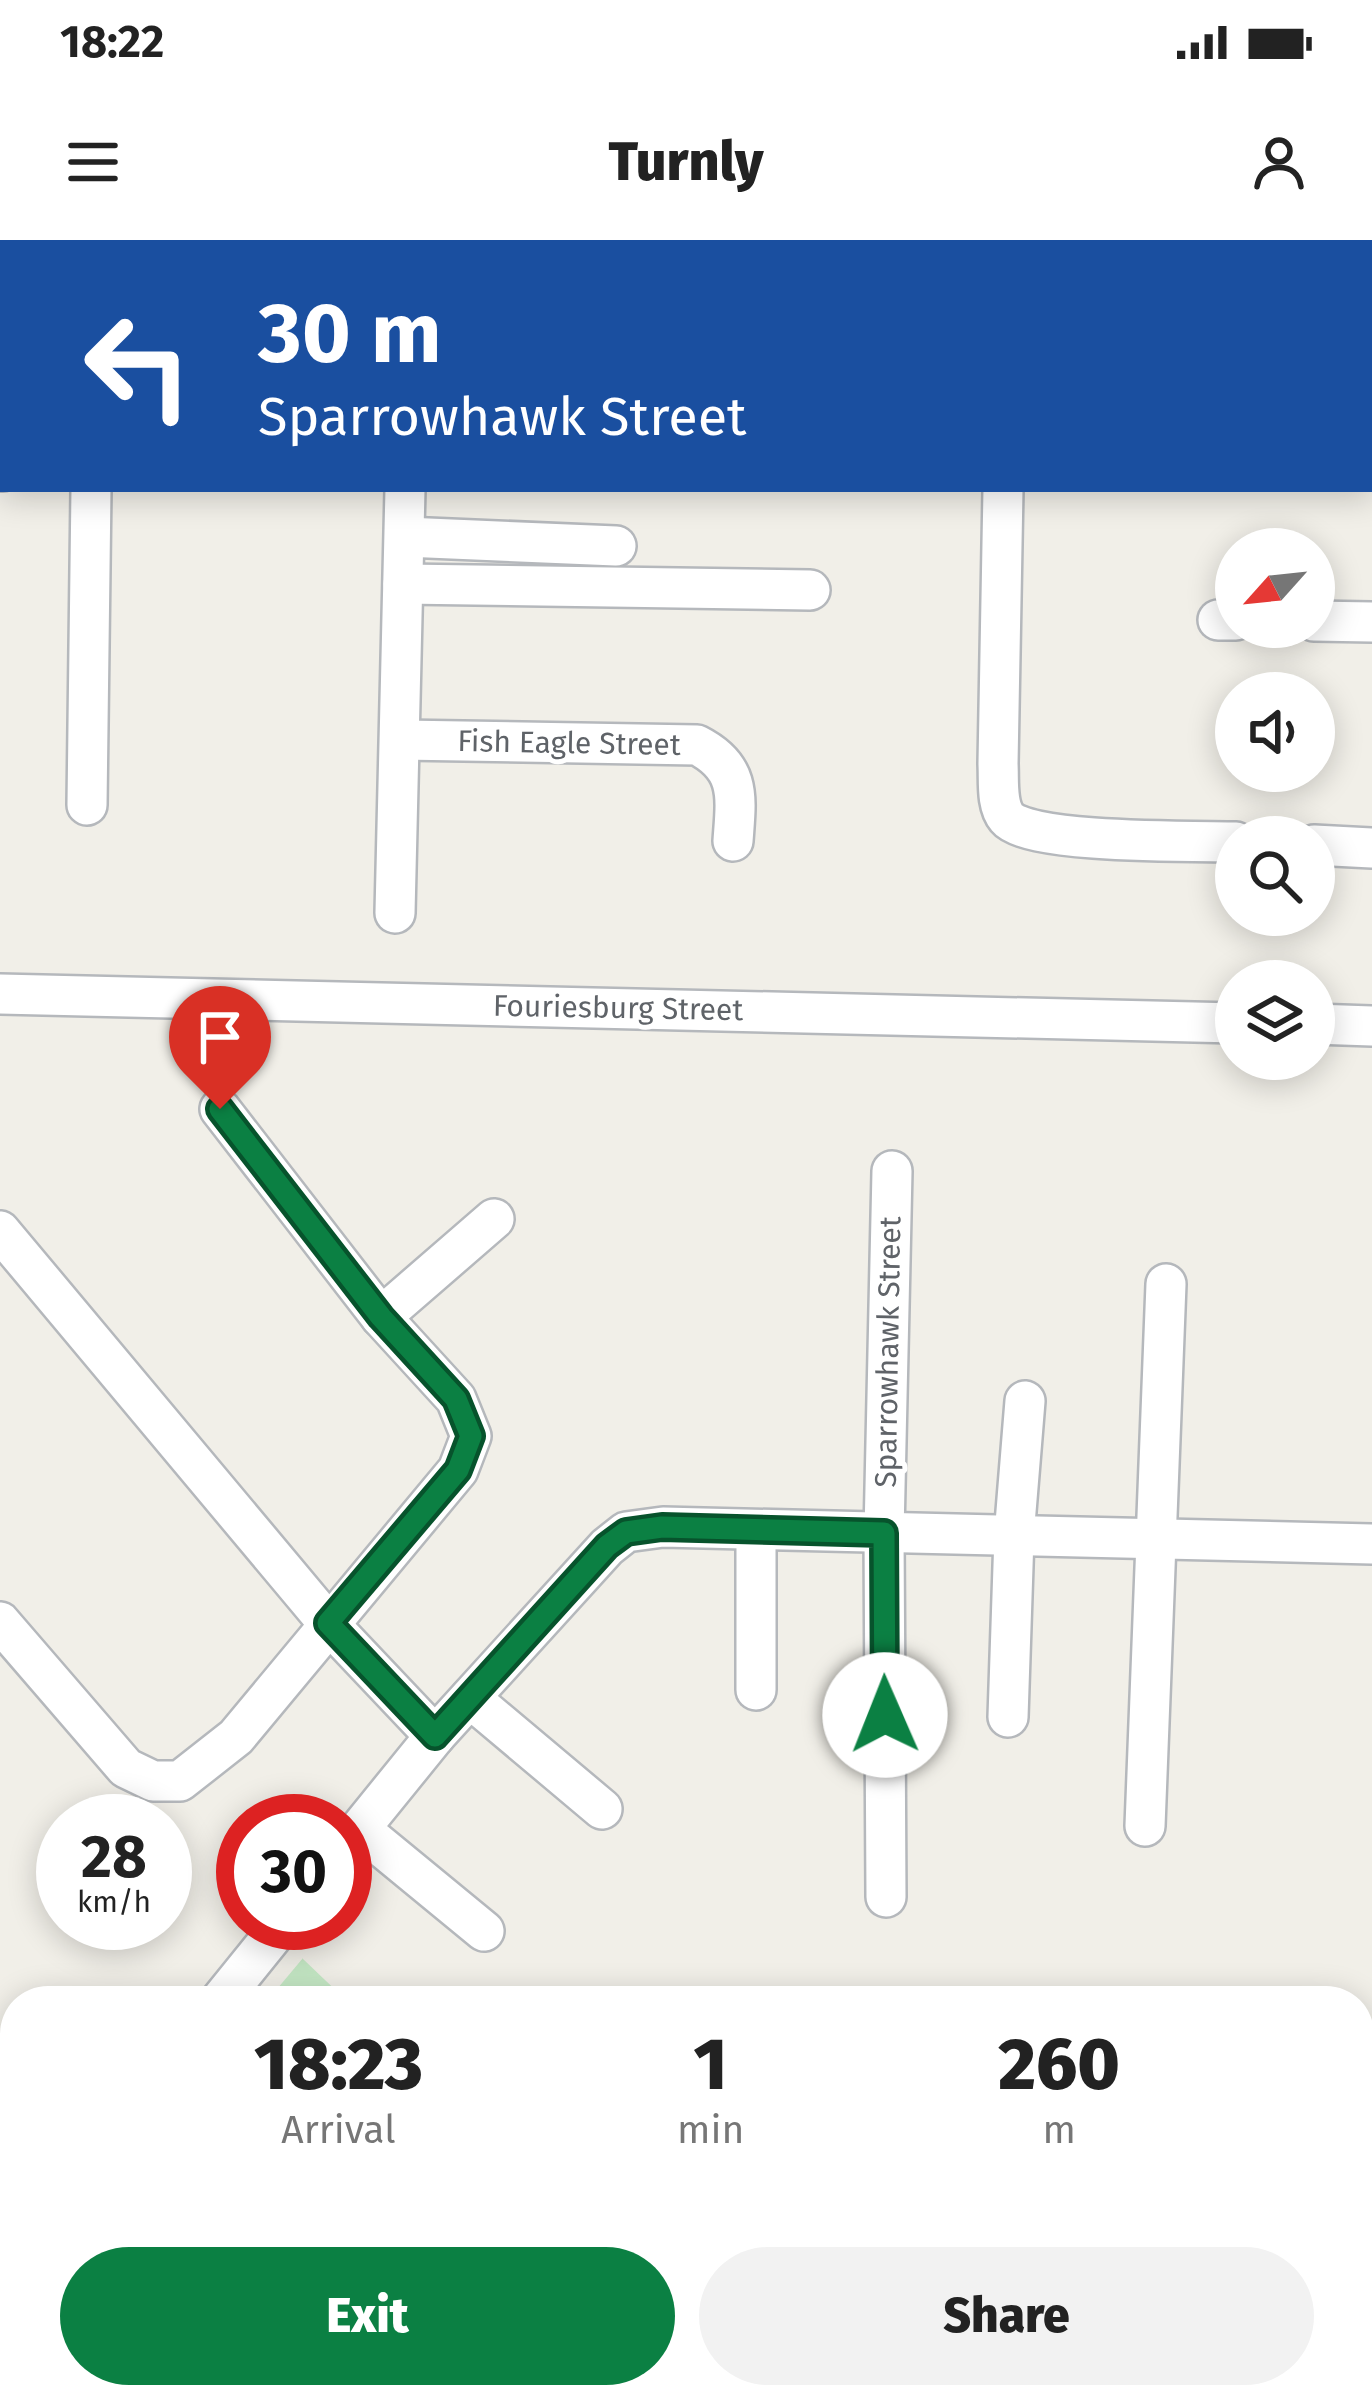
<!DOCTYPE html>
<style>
:root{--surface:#fff;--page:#f2f2f2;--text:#222;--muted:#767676;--accent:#0b8043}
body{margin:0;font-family:"Fira Sans",sans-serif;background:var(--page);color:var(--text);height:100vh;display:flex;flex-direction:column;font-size:45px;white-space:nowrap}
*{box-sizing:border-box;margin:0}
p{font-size:39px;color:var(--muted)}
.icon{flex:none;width:66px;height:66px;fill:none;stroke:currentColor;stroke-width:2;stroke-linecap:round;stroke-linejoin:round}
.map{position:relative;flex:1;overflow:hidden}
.side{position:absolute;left:0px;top:1746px;width:1374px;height:423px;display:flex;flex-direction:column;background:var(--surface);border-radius:48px 48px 0 0;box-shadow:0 6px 30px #0003}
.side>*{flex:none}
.banner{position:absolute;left:0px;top:0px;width:1374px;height:252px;box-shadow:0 6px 30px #0003;background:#1a4fa0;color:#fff;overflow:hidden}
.needle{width:78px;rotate:243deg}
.buttons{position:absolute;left:1215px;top:288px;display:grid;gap:24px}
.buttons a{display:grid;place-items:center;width:120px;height:120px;border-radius:50%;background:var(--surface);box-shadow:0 6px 30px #0003;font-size:60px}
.speed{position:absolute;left:36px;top:1554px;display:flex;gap:24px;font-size:60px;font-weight:700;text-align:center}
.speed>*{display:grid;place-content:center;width:156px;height:156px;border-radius:50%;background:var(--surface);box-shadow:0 6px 30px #0003;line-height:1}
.speed small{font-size:30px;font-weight:400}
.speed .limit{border:18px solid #d22;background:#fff;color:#111}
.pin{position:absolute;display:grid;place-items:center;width:102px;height:102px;color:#fff;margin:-123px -51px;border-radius:50% 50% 50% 0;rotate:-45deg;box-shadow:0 0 12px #0007}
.pin .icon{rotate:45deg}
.me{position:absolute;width:132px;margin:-66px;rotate:359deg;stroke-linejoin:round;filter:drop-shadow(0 0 9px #0008)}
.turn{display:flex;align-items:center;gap:42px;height:252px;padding:0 60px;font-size:54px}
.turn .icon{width:156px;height:156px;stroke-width:2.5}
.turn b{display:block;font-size:84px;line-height:102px}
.eta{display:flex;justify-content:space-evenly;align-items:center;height:204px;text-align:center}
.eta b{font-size:72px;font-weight:800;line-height:84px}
.primary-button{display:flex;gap:24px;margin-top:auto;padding:24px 60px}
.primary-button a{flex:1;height:138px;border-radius:72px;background:var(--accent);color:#fff;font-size:48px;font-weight:800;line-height:138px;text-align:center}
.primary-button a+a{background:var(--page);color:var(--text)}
.status{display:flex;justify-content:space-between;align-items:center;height:84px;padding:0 60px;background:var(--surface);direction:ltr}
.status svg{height:33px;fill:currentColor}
header{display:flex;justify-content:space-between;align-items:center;height:156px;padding:0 60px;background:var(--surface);font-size:54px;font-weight:800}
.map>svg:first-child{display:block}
.green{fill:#c5e8c5}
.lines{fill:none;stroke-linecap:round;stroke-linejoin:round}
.minor-casing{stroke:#b5b8bc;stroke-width:44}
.minor{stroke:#fff;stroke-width:39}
.route-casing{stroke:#07532c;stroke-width:30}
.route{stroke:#0b8043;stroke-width:21}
.labels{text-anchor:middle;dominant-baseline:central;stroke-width:10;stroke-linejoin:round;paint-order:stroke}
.street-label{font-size:30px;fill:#5f6368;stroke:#fff}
</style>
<div class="status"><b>18:22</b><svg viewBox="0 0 49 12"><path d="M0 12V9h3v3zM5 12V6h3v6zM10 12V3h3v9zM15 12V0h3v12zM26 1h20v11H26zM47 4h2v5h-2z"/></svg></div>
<header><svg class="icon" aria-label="menu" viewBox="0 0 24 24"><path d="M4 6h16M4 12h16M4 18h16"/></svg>Turnly<svg class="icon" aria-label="person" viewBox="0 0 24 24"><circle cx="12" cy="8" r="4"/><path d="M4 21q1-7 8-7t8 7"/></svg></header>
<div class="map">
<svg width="1372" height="2168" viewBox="0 0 1372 2168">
<rect width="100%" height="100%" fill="#f1efe8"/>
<polygon class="green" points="303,1718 303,1719 347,1761 267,1761"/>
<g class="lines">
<defs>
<g id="minor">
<polyline points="131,3 131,0"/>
<polyline points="412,3 412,0"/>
<polyline points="1010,3 1010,0"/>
<polyline points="1371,155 1372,155"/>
<polyline points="0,231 3,231"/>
<path d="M1003,249l-5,275c1,17 -2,41 9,54 21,26 189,23 229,24"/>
<polyline points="405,297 616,306"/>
<polyline points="403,344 810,350"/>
<polyline points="1218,380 1236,380"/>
<polyline points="1314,381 1372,382"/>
<path d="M401,500l296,5c45,23 39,53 36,96"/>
<polyline points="87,565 91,249"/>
<polyline points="1314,605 1372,608"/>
<polyline points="395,673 405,249"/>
<polyline points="0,754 1236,783"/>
<polyline points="1314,784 1372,786"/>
<polyline points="0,991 328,1383 435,1496"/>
<polyline points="381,1077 494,979"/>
<polyline points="756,1290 756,1450"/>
<polyline points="0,1382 126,1528 153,1541 180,1541 236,1497 458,1230 471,1196 456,1159 381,1077 220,869"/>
<polyline points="470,1458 602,1569"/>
<polyline points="1008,1477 1014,1296 1025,1161"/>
<polyline points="1145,1586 1166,1044"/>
<polyline points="360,1589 484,1691"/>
<polyline points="345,1607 435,1496 607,1307 626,1292 663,1287 1372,1304"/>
<polyline points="886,1657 884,1293 892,931"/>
<polyline points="220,1761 283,1683"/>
<polyline points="0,1856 15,1868"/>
<polyline points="0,2079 15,2062"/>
<polyline points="491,2154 522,2168"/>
<polyline points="851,2168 852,2154"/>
<polyline points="1128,2168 1128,2154"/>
<polyline points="1258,2168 1258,2154"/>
</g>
</defs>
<use href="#minor" class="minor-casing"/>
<use href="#minor" class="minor"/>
</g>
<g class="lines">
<defs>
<polyline id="route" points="220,869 381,1077 456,1159 471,1196 458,1230 328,1383 435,1496 607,1306 626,1292 662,1287 884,1293 885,1475"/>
</defs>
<use href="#route" class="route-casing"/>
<use href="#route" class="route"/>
</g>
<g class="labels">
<g class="street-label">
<text transform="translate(569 503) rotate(1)">Fish Eagle Street</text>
<text transform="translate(618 768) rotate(1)">Fouriesburg Street</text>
<text transform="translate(888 1112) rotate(-89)">Sparrowhawk Street</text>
</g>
</g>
</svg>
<div class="buttons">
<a><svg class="needle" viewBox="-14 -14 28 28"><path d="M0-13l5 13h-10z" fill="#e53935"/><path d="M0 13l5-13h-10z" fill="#767676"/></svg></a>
<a><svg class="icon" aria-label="sound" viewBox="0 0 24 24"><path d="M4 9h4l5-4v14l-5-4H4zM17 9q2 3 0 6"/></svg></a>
<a><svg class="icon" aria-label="search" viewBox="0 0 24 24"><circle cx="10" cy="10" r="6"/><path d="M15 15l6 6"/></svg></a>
<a><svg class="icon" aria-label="layers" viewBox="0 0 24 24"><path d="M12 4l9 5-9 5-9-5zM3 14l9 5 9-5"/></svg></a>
</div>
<div class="speed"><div>28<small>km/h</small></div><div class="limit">30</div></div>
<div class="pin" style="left:220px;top:869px;background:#d93025"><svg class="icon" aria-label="arrive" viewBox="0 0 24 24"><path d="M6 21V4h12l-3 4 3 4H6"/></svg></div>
<svg class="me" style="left:885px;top:1475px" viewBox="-20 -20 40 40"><circle r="19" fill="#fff"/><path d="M0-13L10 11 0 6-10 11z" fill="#0b8043"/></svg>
<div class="banner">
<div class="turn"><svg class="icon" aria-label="left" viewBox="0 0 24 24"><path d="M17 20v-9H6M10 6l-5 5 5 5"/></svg><div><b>30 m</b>Sparrowhawk Street</div></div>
</div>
<section class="side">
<div class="eta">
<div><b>18:23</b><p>Arrival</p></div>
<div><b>1</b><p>min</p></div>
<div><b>260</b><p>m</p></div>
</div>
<div class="primary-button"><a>Exit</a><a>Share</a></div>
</section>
</div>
